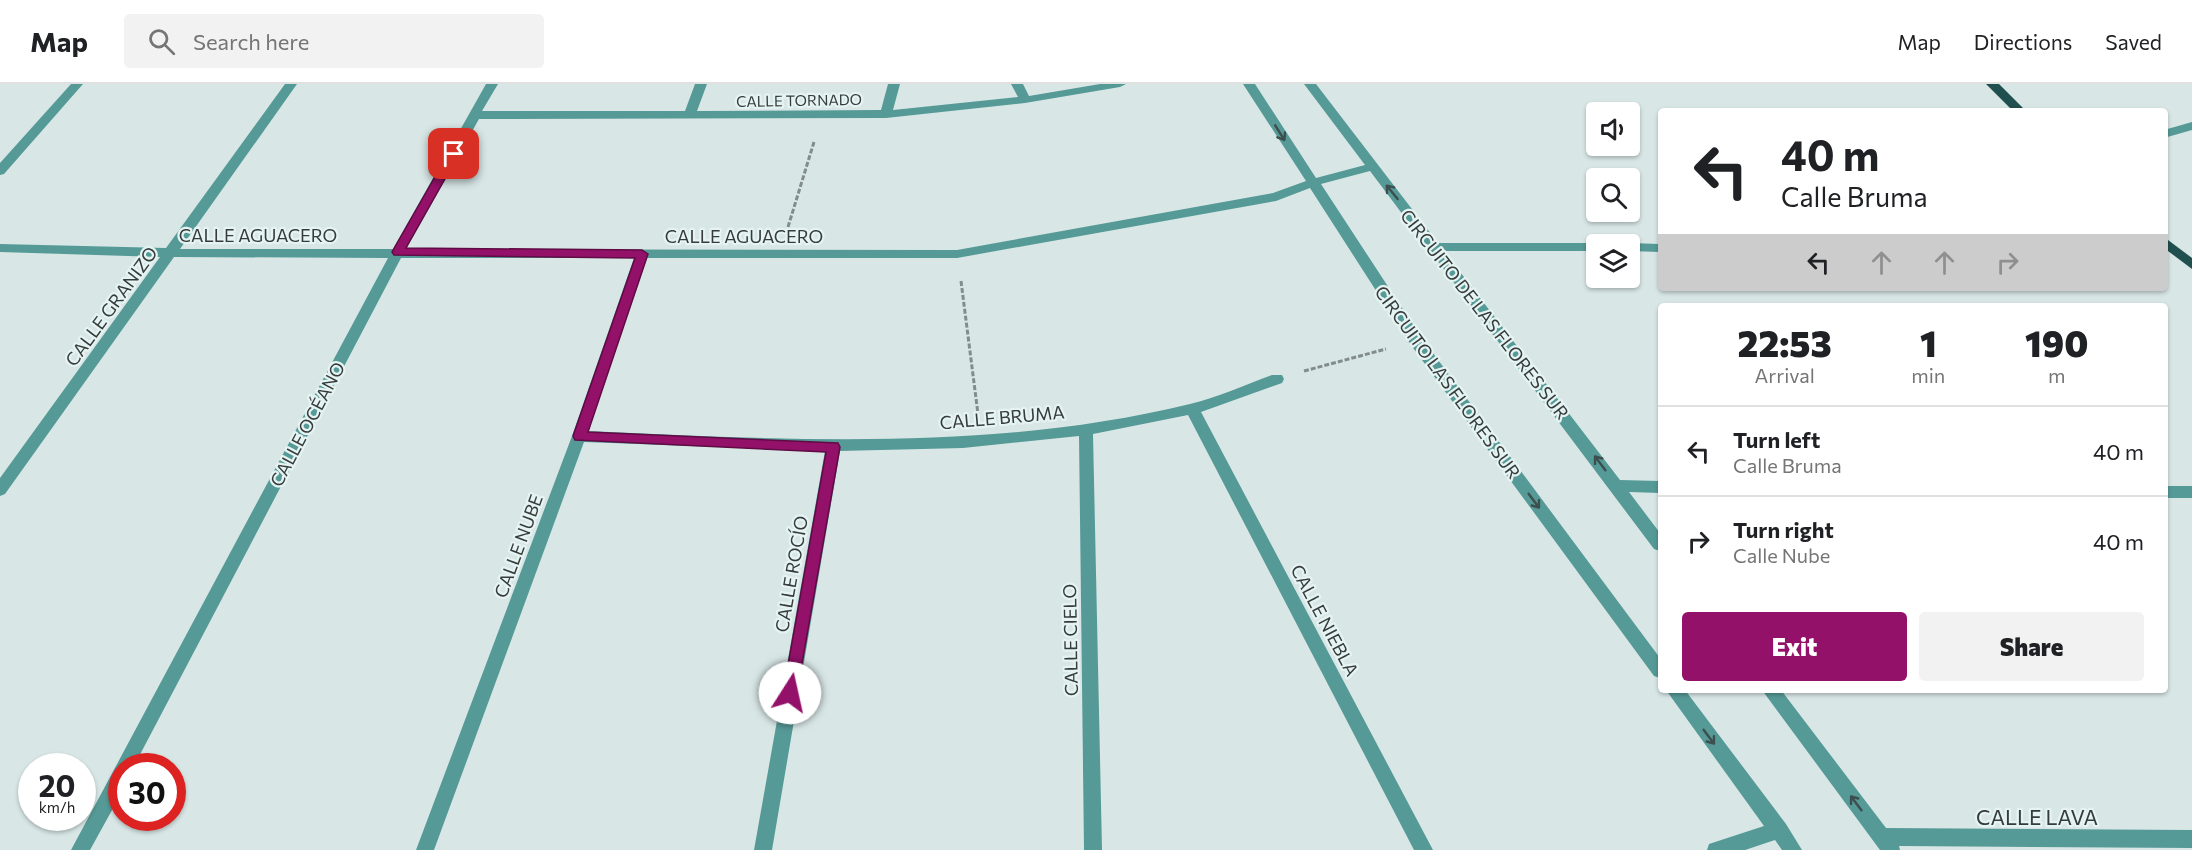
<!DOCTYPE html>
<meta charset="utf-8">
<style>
:root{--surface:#fff;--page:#f2f2f2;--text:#202124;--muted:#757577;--line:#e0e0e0;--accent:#94116a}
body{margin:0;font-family:Commissioner,sans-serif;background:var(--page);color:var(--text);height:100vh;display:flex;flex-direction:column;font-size:22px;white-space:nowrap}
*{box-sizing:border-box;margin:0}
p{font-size:20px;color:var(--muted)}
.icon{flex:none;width:33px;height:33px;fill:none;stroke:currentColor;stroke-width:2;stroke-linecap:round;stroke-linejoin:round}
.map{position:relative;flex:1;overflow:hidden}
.sheet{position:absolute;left:1658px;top:219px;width:510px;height:390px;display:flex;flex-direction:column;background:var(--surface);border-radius:6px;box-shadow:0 2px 4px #0004}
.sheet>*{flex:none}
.top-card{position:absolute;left:1658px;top:24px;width:510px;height:183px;border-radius:6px;box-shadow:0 2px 4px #0004;background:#fff;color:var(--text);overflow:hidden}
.fabs{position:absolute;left:1586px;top:18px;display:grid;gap:12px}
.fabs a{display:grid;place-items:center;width:54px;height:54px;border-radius:6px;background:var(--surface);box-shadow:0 2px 4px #0004;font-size:30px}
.speed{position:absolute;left:18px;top:669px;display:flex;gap:12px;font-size:30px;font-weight:700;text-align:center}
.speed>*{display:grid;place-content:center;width:78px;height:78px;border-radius:50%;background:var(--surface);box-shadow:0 2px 4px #0004;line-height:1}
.speed small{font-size:15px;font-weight:400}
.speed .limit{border:9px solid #d22;background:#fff;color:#111}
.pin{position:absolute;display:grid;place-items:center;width:51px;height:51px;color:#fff;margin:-26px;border-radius:12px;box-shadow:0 3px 9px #0006}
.me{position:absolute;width:66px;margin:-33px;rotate:10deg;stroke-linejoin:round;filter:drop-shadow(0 0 4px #0008)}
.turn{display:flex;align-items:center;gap:21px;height:126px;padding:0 24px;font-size:27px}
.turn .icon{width:78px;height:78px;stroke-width:2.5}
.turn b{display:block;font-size:42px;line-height:51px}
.lanes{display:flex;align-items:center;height:57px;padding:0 24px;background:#0003;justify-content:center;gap:30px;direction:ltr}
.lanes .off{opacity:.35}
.eta{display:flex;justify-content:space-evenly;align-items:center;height:102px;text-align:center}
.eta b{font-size:36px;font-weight:800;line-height:42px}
.primary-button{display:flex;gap:12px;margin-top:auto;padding:12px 24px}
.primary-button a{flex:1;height:69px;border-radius:6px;background:var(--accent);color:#fff;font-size:24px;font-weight:800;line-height:69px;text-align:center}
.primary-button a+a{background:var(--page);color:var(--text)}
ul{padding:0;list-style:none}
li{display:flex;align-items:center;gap:18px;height:90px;padding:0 24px;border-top:2px solid var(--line)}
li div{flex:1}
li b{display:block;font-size:22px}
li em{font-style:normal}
header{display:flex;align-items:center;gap:36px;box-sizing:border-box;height:84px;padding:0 30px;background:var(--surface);border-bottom:2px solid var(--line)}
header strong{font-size:28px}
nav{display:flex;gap:33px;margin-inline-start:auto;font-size:21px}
.search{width:420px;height:54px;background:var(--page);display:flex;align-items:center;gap:15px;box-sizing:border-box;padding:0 21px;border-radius:6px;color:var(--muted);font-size:22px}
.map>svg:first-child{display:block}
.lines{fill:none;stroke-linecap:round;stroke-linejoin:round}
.path{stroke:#828c8b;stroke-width:3;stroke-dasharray:5 2;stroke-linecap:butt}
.minor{fill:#569a97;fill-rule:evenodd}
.major{fill:#1f4f4e;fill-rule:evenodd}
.oneway{stroke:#3c4e4d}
.route{fill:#94116a;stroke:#600b45;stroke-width:1.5}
.labels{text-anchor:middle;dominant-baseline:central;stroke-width:4.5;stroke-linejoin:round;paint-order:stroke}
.far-street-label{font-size:15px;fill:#363b3b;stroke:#e5f4f3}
.street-label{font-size:18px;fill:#363b3b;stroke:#e5f4f3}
.near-street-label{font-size:21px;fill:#363b3b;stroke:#e5f4f3}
</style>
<header>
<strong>Map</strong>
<div class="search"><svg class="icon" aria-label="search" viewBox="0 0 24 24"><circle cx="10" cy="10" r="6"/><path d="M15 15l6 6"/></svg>Search here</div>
<nav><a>Map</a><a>Directions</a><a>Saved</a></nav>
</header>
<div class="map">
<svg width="2192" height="766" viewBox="0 0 2192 766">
<rect width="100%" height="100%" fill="#d8e7e6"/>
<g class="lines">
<g class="path">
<polyline points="788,143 814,58"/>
<polyline points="961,197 978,330"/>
<polyline points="1304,287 1386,265"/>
</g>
<g class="minor">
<polygon points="71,0 83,0 4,90 0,91 0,79"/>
<path d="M285,0h12l-117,165h213l93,-165h12l-16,27h203l10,-27h12l-10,27 184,-1 7,-26h12l-7,26 125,-13 -7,-13h12l6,12 71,-12h26l-6,3 -95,16 -139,15 -407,1 -73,130 551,1 316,-57 33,-12 -63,-97h12l61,94 49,-13 -61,-81h12l122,159h158l5,1h-5v7h-152l176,229 40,1v12l-31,-1 31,41v18l-6,-2 -284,-378 -49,13 100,153 239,321v20l-6,-2 -243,-331 -101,-157 -34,13 -319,57h-310l-59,173c201,9 405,21 602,-27 28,-7 55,-19 82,-29h10l2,4 -2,4 -81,29 232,438h-19l-226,-435 -95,19 9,416h-18l-5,-414 -116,12 -123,3 -68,399h-18l71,-399 -241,-9 -150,408h-18l156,-414 62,-178h-233l-267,508h-12v26l-32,58h-19l317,-592 -214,-1 -169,237 -5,2v-18l160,-221 -160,-5v-8l166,4z"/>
<polygon points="2192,38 2192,46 2164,54 2164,46"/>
<polygon points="1629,159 1660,160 1660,168 1629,167 1629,160 1624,160"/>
<rect x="2164" y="402" width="28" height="12"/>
<polygon points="1666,606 1685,606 1786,740 1802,766 1782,766 1775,756 1745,766 1707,766 1709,760 1764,742"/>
<polygon points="1762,606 1781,606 1886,744 2192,746 2192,764 1899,762 1900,766 1880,766"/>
</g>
<g class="major">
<polygon points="1986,0 1999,0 2026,27 2013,27"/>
<polygon points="2164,153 2192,174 2192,185 2164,164"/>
</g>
</g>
<defs><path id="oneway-shaft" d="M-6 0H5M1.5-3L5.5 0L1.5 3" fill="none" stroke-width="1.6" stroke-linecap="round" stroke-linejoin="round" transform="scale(1.5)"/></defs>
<g class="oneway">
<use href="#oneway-shaft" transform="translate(1280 49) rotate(58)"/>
<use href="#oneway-shaft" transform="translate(1392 108) rotate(-129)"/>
<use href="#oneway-shaft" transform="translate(1600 379) rotate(-127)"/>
<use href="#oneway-shaft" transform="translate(1534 417) rotate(53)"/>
<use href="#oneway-shaft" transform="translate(1709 653) rotate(53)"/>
<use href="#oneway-shaft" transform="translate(1856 719) rotate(-127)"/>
</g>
<polygon class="route" points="454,67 459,70 406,164 642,166 648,170 588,348 838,359 840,363 796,614 790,616 785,614 783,609 826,368 575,356 573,352 635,174 394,171 392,168 448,70"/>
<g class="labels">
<g class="far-street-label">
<text transform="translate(799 16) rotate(-1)">CALLE TORNADO</text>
</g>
<g class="street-label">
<text x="258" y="151">CALLE AGUACERO</text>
<text x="744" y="152">CALLE AGUACERO</text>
<text transform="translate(111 222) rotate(-54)">CALLE GRANIZO</text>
<text transform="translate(1485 230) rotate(52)">CIRCUITO DE LAS FLORES SUR</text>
<text transform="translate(1448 298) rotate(54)">CIRCUITO LAS FLORES SUR</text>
<text transform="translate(1002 333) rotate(-5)">CALLE BRUMA</text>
<text transform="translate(307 340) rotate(-62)">CALLE OCÉANO</text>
<text transform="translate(518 462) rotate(-70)">CALLE NUBE</text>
<text transform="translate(791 490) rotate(-80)">CALLE ROCÍO</text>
<text transform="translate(1325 536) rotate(62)">CALLE NIEBLA</text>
<text transform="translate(1070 556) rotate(-91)">CALLE CIELO</text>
</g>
<g class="near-street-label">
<text x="2037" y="732">CALLE LAVA</text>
</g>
</g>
</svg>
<div class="fabs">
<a><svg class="icon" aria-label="sound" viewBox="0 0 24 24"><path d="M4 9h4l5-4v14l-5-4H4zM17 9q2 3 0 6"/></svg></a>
<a><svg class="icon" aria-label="search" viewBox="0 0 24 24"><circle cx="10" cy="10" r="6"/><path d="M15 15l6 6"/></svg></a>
<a><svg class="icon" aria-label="layers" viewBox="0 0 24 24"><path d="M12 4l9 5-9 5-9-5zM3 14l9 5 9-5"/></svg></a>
</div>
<div class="speed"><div>20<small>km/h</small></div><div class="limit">30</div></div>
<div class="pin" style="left:454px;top:70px;background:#d93025"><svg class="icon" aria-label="arrive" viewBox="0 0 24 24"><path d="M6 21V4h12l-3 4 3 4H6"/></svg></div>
<svg class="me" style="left:790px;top:609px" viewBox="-20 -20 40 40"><circle r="19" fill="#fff"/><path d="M0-13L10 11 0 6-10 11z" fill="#94116a"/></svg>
<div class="top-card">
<div class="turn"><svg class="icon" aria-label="left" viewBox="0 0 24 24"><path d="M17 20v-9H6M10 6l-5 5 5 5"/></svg><div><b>40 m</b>Calle Bruma</div></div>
<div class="lanes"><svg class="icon" aria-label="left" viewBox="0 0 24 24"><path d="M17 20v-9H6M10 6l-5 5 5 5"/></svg><svg class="icon off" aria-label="ahead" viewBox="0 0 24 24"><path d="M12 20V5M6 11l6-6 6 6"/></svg><svg class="icon off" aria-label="ahead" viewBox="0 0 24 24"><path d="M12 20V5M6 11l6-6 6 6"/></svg><svg class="icon off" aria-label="right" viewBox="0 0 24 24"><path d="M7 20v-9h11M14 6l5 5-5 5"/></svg></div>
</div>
<section class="sheet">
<div class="eta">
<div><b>22:53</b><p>Arrival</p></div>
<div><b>1</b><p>min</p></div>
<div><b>190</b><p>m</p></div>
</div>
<ul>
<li><svg class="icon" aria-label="left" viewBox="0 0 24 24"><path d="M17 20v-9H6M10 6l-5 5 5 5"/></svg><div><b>Turn left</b><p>Calle Bruma</p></div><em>40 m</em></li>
<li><svg class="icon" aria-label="right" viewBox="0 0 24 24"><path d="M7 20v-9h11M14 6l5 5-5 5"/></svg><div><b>Turn right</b><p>Calle Nube</p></div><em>40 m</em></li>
</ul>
<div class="primary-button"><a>Exit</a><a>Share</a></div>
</section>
</div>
